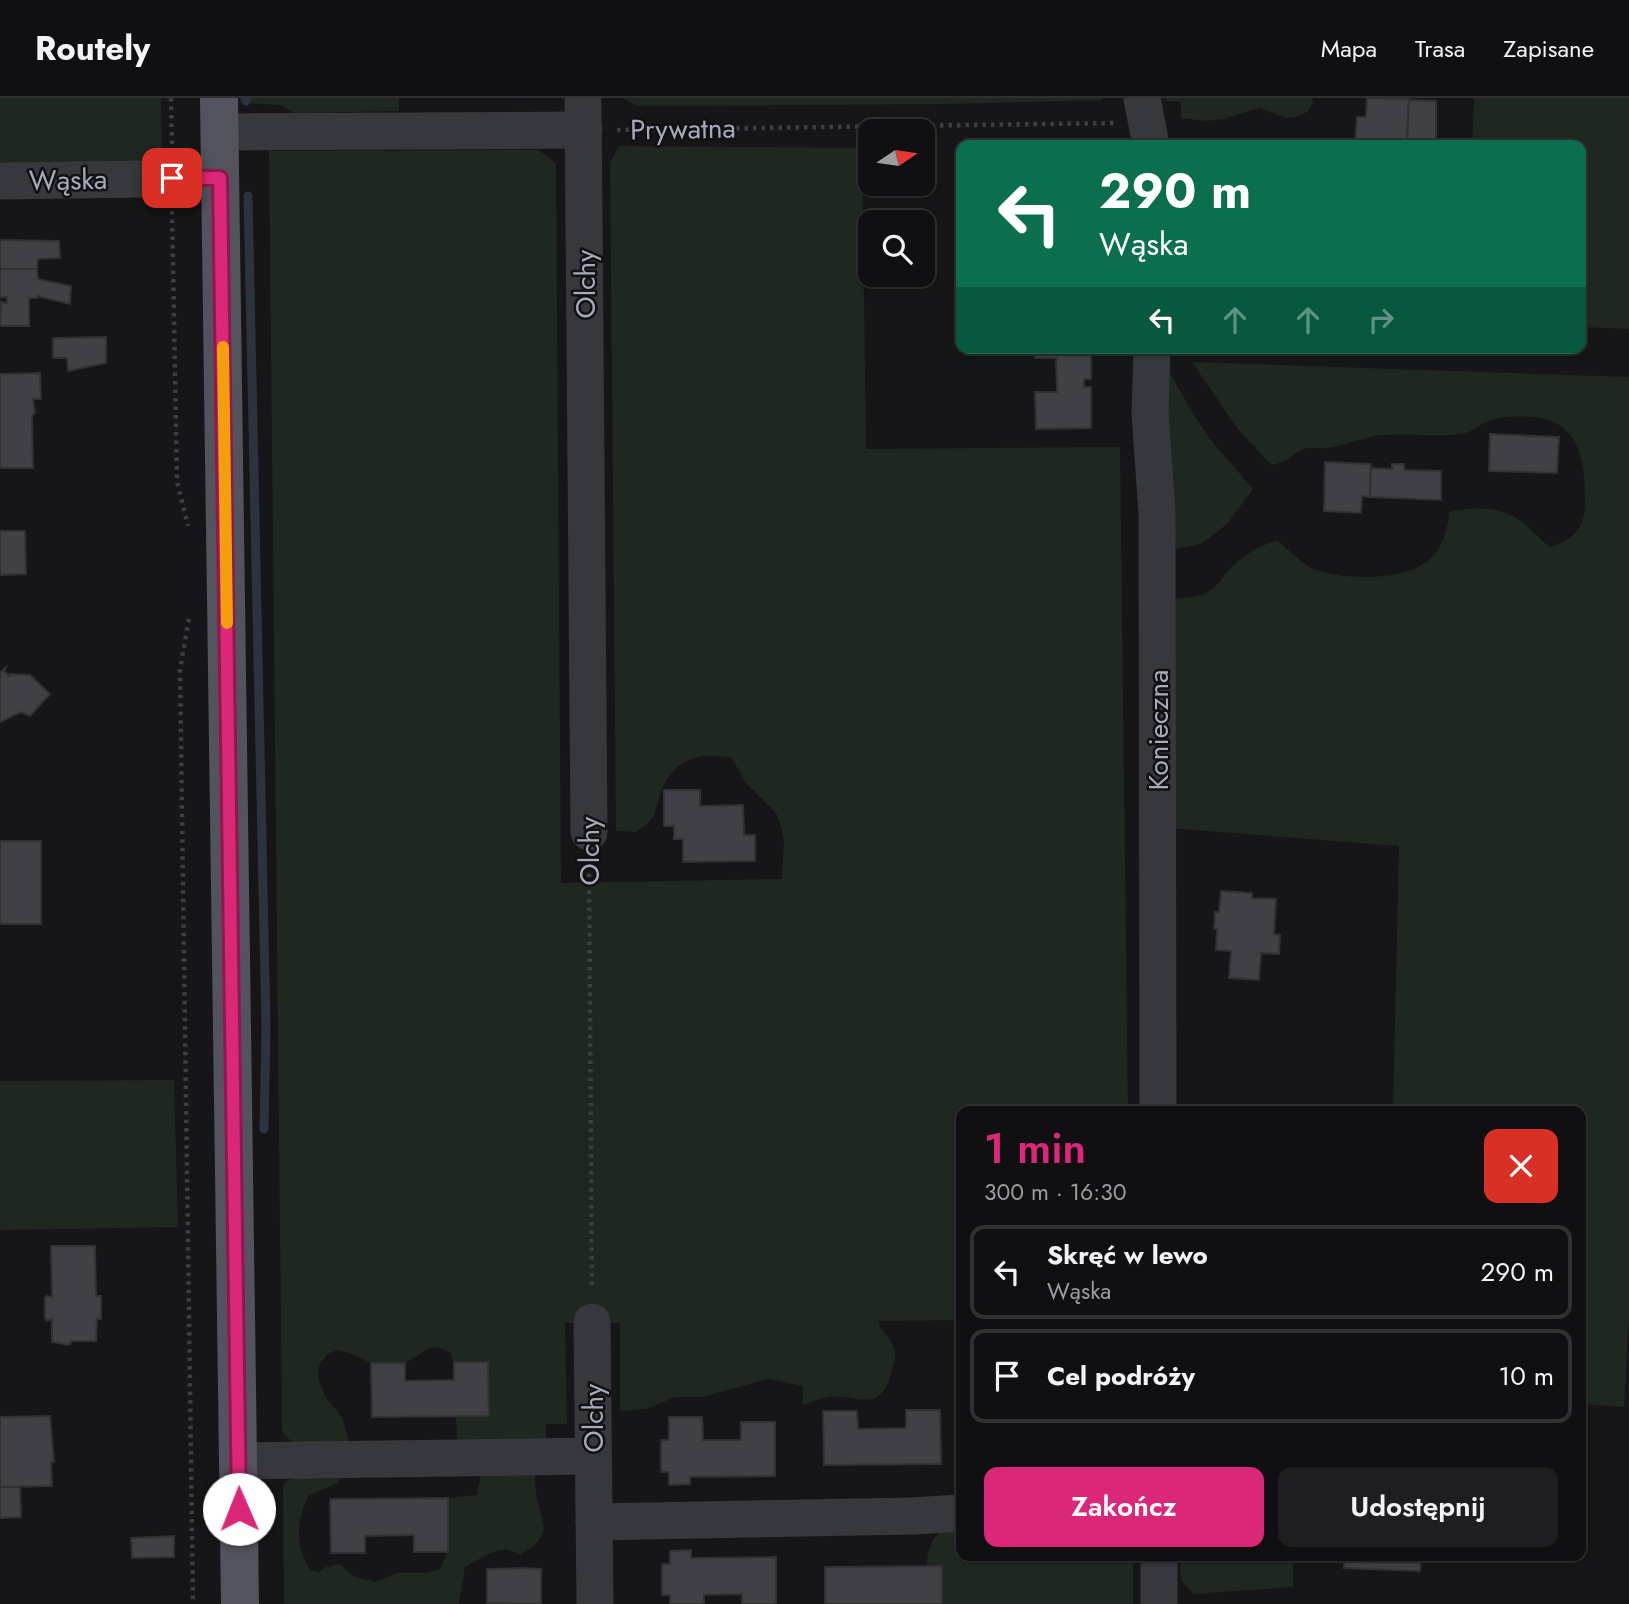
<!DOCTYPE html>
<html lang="pl">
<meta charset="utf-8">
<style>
:root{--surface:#101012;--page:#1e1e20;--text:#f1f3f6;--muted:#9c9d9f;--line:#303032;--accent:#db2777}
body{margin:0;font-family:Jost,sans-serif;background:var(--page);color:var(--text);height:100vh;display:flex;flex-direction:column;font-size:26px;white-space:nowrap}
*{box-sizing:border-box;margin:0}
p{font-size:23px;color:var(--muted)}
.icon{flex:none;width:38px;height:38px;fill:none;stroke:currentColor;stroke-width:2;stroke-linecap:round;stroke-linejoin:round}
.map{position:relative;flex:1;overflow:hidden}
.sheet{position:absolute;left:956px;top:1008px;width:630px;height:455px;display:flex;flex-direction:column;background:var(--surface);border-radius:14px;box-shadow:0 2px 5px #0004,0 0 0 2px var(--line)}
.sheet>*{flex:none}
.hud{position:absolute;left:956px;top:42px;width:630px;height:214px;border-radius:14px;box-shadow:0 2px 5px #0004,0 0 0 2px var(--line);background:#0b6e4f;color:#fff;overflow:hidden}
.needle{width:46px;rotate:77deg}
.controls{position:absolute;left:858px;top:21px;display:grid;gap:14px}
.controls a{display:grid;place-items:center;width:77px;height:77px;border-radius:14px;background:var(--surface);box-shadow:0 2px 5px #0004,0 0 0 2px var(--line);font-size:35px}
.pin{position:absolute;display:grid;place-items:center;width:60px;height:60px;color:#fff;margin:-30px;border-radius:14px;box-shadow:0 4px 10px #0006}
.me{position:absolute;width:77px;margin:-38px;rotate:359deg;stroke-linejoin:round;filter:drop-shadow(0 0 5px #0008)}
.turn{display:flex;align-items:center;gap:24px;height:147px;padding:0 28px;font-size:32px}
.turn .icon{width:91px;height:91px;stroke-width:2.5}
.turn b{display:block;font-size:49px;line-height:60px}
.lanes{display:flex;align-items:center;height:66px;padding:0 28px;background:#0003;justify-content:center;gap:35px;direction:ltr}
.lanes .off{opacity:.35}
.round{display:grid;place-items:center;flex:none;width:74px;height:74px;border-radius:14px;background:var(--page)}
.summary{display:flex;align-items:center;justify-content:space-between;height:119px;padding:0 28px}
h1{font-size:42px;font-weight:600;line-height:52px;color:var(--accent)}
.cta{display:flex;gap:14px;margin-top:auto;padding:14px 28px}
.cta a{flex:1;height:80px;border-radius:14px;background:var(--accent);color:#fff;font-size:28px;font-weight:600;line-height:80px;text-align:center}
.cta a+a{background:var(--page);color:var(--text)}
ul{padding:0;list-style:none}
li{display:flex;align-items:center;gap:21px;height:94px;margin:0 14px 10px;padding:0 14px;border:4px solid var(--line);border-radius:14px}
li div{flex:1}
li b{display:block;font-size:26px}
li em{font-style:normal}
header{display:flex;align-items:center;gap:42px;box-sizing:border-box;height:98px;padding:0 35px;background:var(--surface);border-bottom:2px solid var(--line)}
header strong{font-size:33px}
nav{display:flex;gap:38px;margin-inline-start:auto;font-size:24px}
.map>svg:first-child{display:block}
.green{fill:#1e2720}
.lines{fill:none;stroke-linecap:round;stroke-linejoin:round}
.stream{stroke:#2b333e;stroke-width:9}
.building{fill:#404046;stroke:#303035;stroke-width:2}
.path{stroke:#3d3e45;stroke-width:4.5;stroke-dasharray:3.5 5;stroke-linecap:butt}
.minor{stroke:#37373e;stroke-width:37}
.major{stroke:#52535d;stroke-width:38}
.route-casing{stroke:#8e194d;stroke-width:18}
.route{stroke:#db2777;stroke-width:12}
.slow{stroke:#f59e0b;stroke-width:12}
.labels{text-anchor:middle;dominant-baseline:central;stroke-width:5;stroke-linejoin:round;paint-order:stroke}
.street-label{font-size:28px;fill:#a7aaba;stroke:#111113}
</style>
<header>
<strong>Routely</strong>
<nav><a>Mapa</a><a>Trasa</a><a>Zapisane</a></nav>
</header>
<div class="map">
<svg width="1629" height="1506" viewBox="0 0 1629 1506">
<rect width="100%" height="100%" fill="#161618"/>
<g class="green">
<polygon points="0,0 161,0 162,71 0,75"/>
<polygon points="240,0 399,0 399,13 295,15 281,7 240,5"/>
<polygon points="623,0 1104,0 1101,2 946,6 637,8"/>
<polygon points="1166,0 1312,0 1313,5 1307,14 1296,19 1286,20 1260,10 1223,21 1207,23 1181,20 1181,4 1166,3"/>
<polygon points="1474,0 1629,0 1629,231 1580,229 1580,47 1472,47"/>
<path d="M619,48l243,2 4,301 254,-2 8,664h-167v209l-83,1c4,12 13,17 16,27 3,9 -1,18 -3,26 -12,42 -34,19 -62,23 -8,1 -18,5 -26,8v-19l-34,-7 -67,18h-27l-29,12 -26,2v-88h-55l2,101h-21v18l-89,1 -1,-27h33l-1,-54h-34l-4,-10 -13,-5 -9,2 -23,14h-34l-24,-11 -10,-2 -9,4 -9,11 -1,13 8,20 16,19 8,28h-55l-13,-13 -13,-1281 270,-1 17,13 5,720 221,-4 2,-39 -4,-17 -4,-10 -31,-31 -13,-24c-35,-7 -60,2 -72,37 -3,8 -4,19 -10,26 -3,4 -9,7 -13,11l-21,-1 -6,-668z"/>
<path d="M1192,264l437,15v941l-5,89 -44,-3v-293h-187l6,-265 -230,-18 -2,-229c15,-1 31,0 44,-9 8,-5 12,-15 19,-21 13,-13 30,-25 48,-28 9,7 25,24 34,27 28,13 98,14 120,-11 12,-12 16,-29 17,-45 28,-6 56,-6 78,14 9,7 14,15 24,21 21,-7 33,-18 34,-42 0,-41 -2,-83 -52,-88 -14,-1 -28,-1 -42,3 -10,3 -18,12 -29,14 -26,3 -53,-1 -79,1 -20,2 -38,11 -58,13 -6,1 -14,-2 -21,1 -13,6 -15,13 -33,16l-34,-37z"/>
<polygon points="1164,265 1195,319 1213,345 1253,391 1227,426 1201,446 1167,453"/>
<polygon points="174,982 178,1129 0,1132 0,983"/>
<path d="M482,1372h53c0,9 0,19 2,29 8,31 14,37 -17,56 -21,-13 -36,3 -55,12l-6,37h-175l-1,-119 16,-13h43l-4,11 -30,13c-11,25 -14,50 3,74l8,2 7,-5 14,-3 14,13 22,5 21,-9h29l14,-4 8,-17v-54l29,-3z"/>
<path d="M943,1430h18v28h172v48h-191v-38h-15c0,-17 4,-26 16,-38z"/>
<polygon points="1180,1458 1293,1458 1293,1489 1193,1496 1181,1482"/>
</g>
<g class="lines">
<g class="stream">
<polyline points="246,0 246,3"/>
<polyline points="248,98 266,929 264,1031"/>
</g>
</g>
<g class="building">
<polygon points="1367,0 1409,1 1407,43 1396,42 1396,47 1355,47 1357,19 1366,19"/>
<polygon points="1409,2 1436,3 1436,43 1407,43"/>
<polygon points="0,142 59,143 60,160 38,161 37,171 0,171"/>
<polygon points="0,171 37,171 38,181 71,188 70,206 37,198 37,200 29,200 29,228 0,228 1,204 7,205 7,199 0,199"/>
<polygon points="106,239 106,265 68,273 67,260 53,260 53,240"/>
<polygon points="1035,250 1091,250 1091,281 1084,281 1084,289 1091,289 1091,330 1036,331 1035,294 1057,294 1056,260 1035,260"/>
<polygon points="40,275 41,301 33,301 35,315 32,318 33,370 0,370 0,276"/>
<polygon points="1490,336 1559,339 1557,375 1489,373"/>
<polygon points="1325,364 1371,366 1370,399 1362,398 1361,415 1324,413"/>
<polygon points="1392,366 1404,366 1404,372 1441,373 1441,402 1370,399 1371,370 1392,371"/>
<polygon points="0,433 25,433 26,476 0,477"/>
<polygon points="7,568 4,573 9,578 10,576 30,577 50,596 30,618 21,614 0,624 0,575"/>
<polygon points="664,692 700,692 700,708 743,707 744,737 755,737 755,763 683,764 683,741 674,741 674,728 664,728"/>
<rect x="0" y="743" width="41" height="83"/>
<polygon points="1221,793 1252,795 1252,800 1276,801 1274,836 1280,837 1279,856 1261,855 1259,882 1229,880 1231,853 1216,852 1217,831 1214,831 1215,814 1219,814"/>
<polygon points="51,1148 95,1148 96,1198 101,1198 101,1221 97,1221 96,1243 72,1243 69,1247 52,1244 52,1221 47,1223 45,1220 45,1200 47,1198 52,1199"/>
<polygon points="454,1264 488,1264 489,1318 372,1319 371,1265 405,1265 405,1283 454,1282"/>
<polygon points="906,1312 940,1312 941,1366 824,1367 823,1313 857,1313 858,1331 906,1330"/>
<polygon points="50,1318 54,1364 51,1364 52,1388 0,1389 0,1319"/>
<polygon points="669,1319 702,1319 703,1342 741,1342 741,1324 775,1324 775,1378 690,1379 690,1386 669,1387 669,1374 661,1374 661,1342 669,1342"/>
<polygon points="0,1389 20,1389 21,1419 0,1420"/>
<polygon points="448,1400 448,1454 414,1454 414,1437 365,1438 365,1455 331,1455 330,1401"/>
<polygon points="174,1438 174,1459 132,1460 131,1440"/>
<polygon points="691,1452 691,1460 776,1459 776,1506 742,1506 742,1496 704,1497 704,1506 670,1506 670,1497 662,1497 662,1466 670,1466 670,1453"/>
<polygon points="1344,1458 1421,1458 1420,1473 1344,1470"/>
<polygon points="942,1468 942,1506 825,1506 825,1469"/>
<polygon points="524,1470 541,1471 541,1506 487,1505 487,1471"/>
</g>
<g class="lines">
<g class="path">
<polyline points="171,0 172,48"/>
<polyline points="617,32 1115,25"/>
<polyline points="172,113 177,384 188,428"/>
<polyline points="189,521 180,571 193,1506"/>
<polyline points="589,767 592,1192"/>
</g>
<g class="minor">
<polyline points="583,0 589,734"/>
<polyline points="1142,0 1151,47"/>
<polyline points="220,34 584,32"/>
<polyline points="0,83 220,80"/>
<polyline points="1152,250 1150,315 1157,415 1158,1013"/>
<polyline points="592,1224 595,1506"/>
<polyline points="238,1363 593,1358"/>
<polyline points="594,1424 912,1418 961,1415"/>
<polyline points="1159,1458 1159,1506"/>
</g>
<polyline class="major" points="219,0 240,1506"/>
</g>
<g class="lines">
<defs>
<polyline id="route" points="172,80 220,80 239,1411"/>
</defs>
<use href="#route" class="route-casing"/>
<use href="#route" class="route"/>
<polyline class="slow" points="223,249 227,525"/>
</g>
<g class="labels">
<g class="street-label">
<text transform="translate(683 31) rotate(-1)">Prywatna</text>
<text transform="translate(68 82) rotate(-1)">Wąska</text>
<text transform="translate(585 186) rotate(-90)">Olchy</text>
<text transform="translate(1158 632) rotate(-90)">Konieczna</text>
<text transform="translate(589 753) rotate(-90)">Olchy</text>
<text transform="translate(593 1320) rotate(-90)">Olchy</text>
</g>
</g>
</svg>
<div class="controls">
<a><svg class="needle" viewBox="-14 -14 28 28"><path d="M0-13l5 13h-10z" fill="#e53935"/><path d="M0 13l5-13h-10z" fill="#9c9d9f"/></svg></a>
<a><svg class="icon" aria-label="search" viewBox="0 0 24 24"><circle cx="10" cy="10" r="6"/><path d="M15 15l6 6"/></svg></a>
</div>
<div class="pin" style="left:172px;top:80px;background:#d93025"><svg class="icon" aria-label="arrive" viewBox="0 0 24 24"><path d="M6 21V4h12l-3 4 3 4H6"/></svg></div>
<svg class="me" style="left:239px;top:1411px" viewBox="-20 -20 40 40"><circle r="19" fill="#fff"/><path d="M0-13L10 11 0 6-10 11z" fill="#db2777"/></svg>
<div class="hud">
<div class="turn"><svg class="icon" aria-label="left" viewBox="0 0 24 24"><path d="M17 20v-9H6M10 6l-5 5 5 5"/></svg><div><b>290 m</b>Wąska</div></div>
<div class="lanes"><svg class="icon" aria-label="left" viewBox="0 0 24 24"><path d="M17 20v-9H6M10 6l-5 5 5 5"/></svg><svg class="icon off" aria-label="ahead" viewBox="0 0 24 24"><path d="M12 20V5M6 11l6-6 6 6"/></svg><svg class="icon off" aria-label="ahead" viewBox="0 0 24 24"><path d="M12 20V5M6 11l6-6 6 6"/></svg><svg class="icon off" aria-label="right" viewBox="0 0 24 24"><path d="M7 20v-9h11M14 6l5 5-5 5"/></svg></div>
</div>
<section class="sheet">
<div class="summary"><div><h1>1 min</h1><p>300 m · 16:30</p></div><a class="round" style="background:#d93025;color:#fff"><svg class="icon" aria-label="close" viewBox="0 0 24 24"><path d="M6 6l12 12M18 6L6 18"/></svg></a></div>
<ul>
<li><svg class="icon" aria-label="left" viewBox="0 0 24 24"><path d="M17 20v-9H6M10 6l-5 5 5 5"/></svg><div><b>Skręć w lewo</b><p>Wąska</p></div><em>290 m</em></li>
<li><svg class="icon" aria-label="arrive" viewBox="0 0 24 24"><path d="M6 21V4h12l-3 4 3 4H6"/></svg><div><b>Cel podróży</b></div><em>10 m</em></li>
</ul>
<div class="cta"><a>Zakończ</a><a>Udostępnij</a></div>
</section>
</div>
